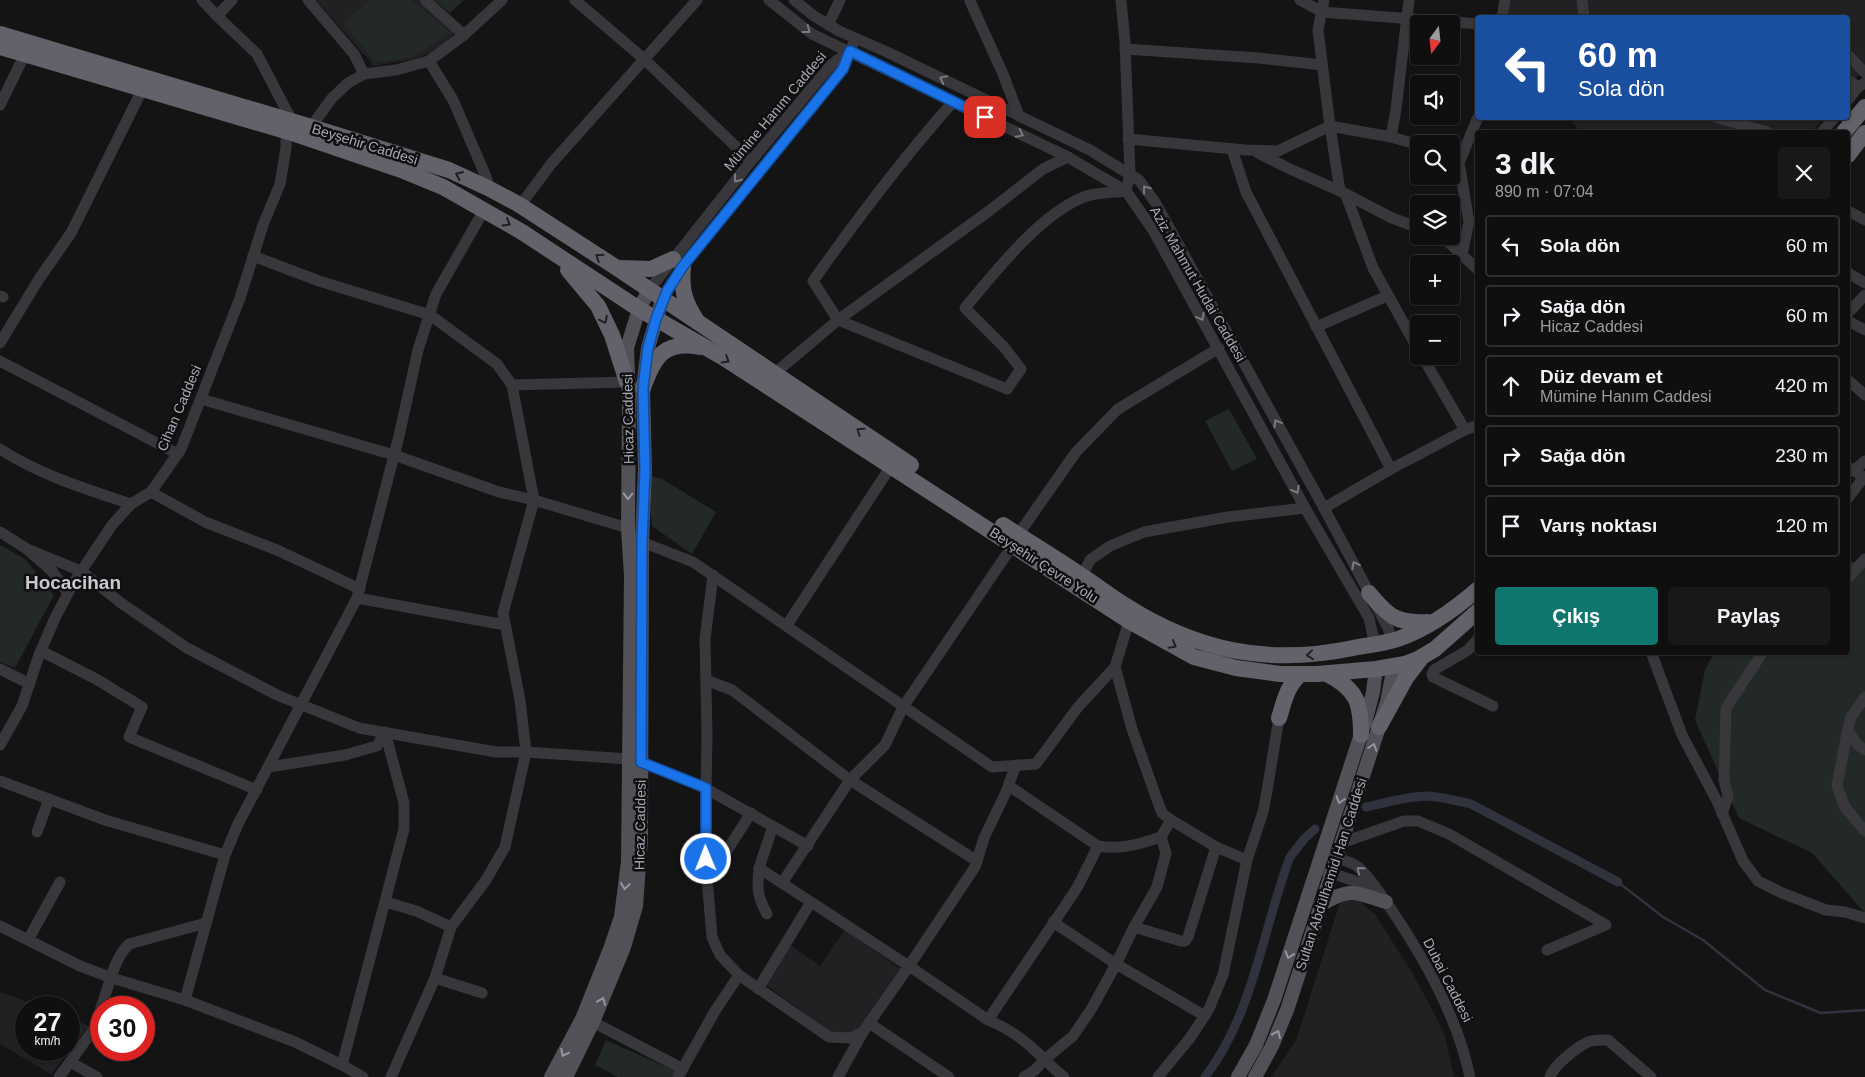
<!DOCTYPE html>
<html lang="tr">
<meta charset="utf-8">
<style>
:root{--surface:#0f0f10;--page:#181819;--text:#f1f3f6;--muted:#9b9c9f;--line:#2f2f30;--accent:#0f766e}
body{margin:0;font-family:Helvetica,sans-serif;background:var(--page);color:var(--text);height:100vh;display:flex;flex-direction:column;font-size:19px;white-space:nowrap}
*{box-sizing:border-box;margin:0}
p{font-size:16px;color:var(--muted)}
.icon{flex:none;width:28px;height:28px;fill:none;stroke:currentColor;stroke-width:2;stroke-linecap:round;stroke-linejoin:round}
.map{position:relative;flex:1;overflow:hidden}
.panel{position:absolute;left:1475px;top:130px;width:375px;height:525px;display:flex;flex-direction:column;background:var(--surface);border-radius:5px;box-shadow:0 1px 4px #0004,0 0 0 1px var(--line)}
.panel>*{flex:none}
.banner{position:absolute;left:1475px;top:15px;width:375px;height:105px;border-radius:5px;box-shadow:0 1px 4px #0004,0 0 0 1px var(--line);background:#1a4fa0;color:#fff;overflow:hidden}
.needle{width:32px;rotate:195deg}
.tools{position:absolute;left:1410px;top:15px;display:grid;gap:10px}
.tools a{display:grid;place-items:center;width:50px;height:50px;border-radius:5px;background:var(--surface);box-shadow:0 1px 4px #0004,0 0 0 1px var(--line);font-size:25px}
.speed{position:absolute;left:15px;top:996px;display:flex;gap:10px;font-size:25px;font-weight:700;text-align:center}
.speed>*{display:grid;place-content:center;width:65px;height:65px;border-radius:50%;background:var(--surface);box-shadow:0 1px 4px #0004,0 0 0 1px var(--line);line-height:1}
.speed small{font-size:12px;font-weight:400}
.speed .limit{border:8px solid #d22;background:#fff;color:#111}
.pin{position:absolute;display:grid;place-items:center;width:42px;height:42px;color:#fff;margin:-21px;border-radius:10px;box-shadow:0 2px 8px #0006}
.me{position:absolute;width:55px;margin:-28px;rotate:359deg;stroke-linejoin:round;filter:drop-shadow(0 0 4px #0008)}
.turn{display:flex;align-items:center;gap:18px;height:105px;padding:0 20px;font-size:22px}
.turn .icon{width:65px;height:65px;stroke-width:2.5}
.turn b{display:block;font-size:35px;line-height:42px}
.round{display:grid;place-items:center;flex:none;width:52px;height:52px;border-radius:5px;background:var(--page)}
.headline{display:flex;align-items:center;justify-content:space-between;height:85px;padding:0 20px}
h1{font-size:30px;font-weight:700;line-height:38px}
.cta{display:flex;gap:10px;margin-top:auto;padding:10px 20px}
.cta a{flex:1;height:58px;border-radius:5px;background:var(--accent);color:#fff;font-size:20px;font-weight:700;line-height:58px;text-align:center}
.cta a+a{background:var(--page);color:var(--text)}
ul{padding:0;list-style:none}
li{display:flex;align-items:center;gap:15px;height:62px;margin:0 10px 8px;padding:0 10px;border:2px solid var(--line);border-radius:5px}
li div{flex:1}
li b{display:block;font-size:19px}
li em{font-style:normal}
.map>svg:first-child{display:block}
.built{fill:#212022}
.green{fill:#222926}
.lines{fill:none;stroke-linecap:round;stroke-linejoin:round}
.stream{stroke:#30323e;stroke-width:2.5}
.canal{stroke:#30323e;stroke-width:9}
.minor{stroke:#38373c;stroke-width:11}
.major{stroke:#535158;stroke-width:14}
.highway{stroke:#63626a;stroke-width:16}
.oneway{stroke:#7b7a84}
.oneway2{stroke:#202022}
.oneway3{stroke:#9796a2}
.route-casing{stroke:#114b97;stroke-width:12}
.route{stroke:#1a73e8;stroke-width:9}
.labels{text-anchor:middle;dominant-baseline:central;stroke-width:5;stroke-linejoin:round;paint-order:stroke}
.street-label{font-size:14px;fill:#a8a7b4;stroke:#0f0f10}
.district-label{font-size:19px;font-weight:bold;fill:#c9c7d0;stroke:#0f0f10}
</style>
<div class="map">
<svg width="1865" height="1077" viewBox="0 0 1865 1077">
<rect width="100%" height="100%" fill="#141415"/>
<g class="built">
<polygon points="316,0 418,0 453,30 454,35 434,52 414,59 374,66"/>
<polygon points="1511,0 1865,0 1865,67 1848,88 1848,18 1507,18"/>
<polygon points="1571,118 1824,118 1812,132 1579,132"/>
<polygon points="1357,898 1376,916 1413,974 1444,1032 1454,1077 1271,1077 1296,1041 1340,902"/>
<polygon points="845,930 902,970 860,1029 844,1034 830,1032 765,984 789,944 820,966"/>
<polygon points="0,992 41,1007 26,1008 26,1050 69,1050 69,1018 89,1026 51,1074 0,1044"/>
</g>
<g class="green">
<polygon points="370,0 411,0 451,33 413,57 375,62 343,23"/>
<polygon points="434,0 464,0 450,13"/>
<polygon points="1229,409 1257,459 1232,471 1205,421"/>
<polygon points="648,475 662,479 716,512 692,554 652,526"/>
<polygon points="0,545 25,559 54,595 15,668 0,662"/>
<polygon points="1848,561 1865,564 1865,913 1812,853 1739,818 1695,720 1705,670 1714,653 1848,652"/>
<polygon points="606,1040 677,1072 673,1077 618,1077 595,1065"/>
</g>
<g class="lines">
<polyline class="stream" points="1618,882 1663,917 1703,940 1765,990 1821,1013 1865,1010"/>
<g class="canal">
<path d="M1366,807c20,-4 41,-11 62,-11 15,1 29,5 43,8l147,78"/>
<path d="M1205,1077c49,-64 57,-146 85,-220l15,-19 10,-9"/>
</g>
<g class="minor">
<polyline points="202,0 217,16"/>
<polyline points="232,0 217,16 257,54 292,121"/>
<polyline points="308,0 354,54 364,74"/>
<polyline points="425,0 464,35"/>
<polyline points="575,0 644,59 751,161"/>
<polyline points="769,0 812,34 1066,156 1126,191 1153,230 1305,508 1369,618 1375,645"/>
<polyline points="794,0 814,16 839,31 887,52 1090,150 1139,180 1155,202 1324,508 1388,628 1392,640"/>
<polyline points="1300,0 1322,12 1478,24"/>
<polyline points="1324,0 1318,30 1330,126 1340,191 1392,218 1419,228"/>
<polyline points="1582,0 1584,18"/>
<polyline points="970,1 1003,74 1019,116"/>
<polyline points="1502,18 1505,0"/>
<polyline points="828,25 840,0"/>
<polyline points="1125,49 1258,58 1322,65"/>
<polyline points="1848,55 1865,73"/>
<polyline points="429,61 453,100 487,179 488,188"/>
<polyline points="1848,80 1858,87"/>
<polyline points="1848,100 1858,87 1865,83"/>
<path d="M953,102c-50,56 -96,117 -140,179l25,39 169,69 14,-20 -17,-22 -39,-39c30,-36 75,-94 119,-111 13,-5 29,-4 42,-6l4,-17 -5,-132 -4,-42"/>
<polyline points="0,105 25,54"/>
<polyline points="1718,118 1767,132"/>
<polyline points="311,127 332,98 348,83 364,74 396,70 429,61 464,35 502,0"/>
<polyline points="1822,132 1834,118"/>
<polyline points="1391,137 1419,145"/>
<polyline points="1128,139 1245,150 1278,151 1330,126 1391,137 1396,109 1409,0"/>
<polyline points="1232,149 1246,192 1391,469 1465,430 1422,356"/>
<polyline points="1258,153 1290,169 1340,191"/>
<polyline points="1346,195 1373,268 1419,351"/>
<polyline points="518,204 525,199 551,164 697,0"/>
<polyline points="1848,211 1865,220"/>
<polyline points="1440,236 1444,238 1478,270"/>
<polyline points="1462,254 1469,222 1459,163 1478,117"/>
<polyline points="253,256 319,281 430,315 497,364 512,385 534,500 503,613 520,700 526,752 505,847 486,880 451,927 435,978 391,1077"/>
<polyline points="1848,273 1865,283"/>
<polyline points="649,290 751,161 831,65 850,51"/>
<polyline points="0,296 3,297"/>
<polyline points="662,300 683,266 843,69 853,44"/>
<polyline points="1848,313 1865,295"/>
<polyline points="1848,321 1865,330"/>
<polyline points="1316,327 1387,296"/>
<polyline points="0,343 39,279 71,233 143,88"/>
<polyline points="0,361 178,454"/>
<polyline points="775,373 838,320 989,211 1043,169 1068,157"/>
<polyline points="1848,380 1865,395"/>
<polyline points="512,385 627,382"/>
<polyline points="201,399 394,455 499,492 534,500 628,528"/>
<polyline points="1465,430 1478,425"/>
<path d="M0,449c40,26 86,40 131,55"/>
<polyline points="1848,467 1865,478"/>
<polyline points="1853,471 1865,461"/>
<polyline points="151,492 205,522 277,550 360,589"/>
<polyline points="1848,498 1864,477"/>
<polyline points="1324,508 1391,469"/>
<polyline points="0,532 27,549"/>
<polyline points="1018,535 1076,452 1118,409 1219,348"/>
<polyline points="642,542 693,562 992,767 1036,764 1078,707 1115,667"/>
<polyline points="713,575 705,639 707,734 705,855 712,937 720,955 739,975 829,1037 851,1038 863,1032 909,966 975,867 984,838 1006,792 1016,765"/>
<polyline points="1082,576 1090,560 1110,546 1144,532 1228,517 1305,508"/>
<polyline points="1848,578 1865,559"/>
<polyline points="68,593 52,571 27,549 81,571 121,603 187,648 277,695 359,728 496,752 526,752 629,759"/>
<polyline points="357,598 505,625"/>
<polyline points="1129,621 1115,667 1132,729 1155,794 1162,813 1171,820"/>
<polyline points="787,625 891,466"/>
<polyline points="1478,639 1468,650 1434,670 1432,674 1433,677 1493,706"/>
<polyline points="41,651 96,679 142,707 129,737 257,790"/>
<polyline points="1651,652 1682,735 1717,801 1743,861 1758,881 1782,893 1826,910 1845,912 1865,918"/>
<polyline points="0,669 30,684"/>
<polyline points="706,680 732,690 850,780 885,745 903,707 1013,545"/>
<polyline points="1865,697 1851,717 1848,728 1837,786 1845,807 1865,831"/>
<polyline points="1848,731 1858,745 1865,750"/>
<polyline points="0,745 22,706 39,655 55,618 74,582 112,525 131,504 151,492 181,449 240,298 263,225 280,184 286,148 286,141 289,132"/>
<polyline points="641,762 705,788 808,846"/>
<polyline points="269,767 345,755 377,746 385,732"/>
<polyline points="0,781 105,820 225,855"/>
<polyline points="1009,786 1098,846"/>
<polyline points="1722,814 1728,796 1724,780 1726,708 1763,652"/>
<path d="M773,826l-14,42 150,98 79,54c15,6 29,15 41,25 12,10 22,22 35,32"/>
<polyline points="37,832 49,799"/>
<polyline points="1341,843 1404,821 1418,821 1449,834 1606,925 1547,950"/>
<path d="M1330,856c9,3 21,5 28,11 14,12 22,27 33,42 34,51 66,107 79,168"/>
<polyline points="706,859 719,863 751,813"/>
<path d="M759,868c-2,20 -2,28 8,46"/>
<polyline points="1317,868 1363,884 1379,896"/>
<polyline points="782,883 850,780 977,861"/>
<polyline points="386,902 416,911 451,927"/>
<polyline points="1053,922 1116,964 1134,927 1157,887 1166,853 1161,837"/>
<polyline points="0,926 80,966 112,978 185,1000 295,1042 342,1065 363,1077"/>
<polyline points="1134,927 1181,941 1185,941 1188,937 1216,847"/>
<polyline points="28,940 60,882"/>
<polyline points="435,978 482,993"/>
<polyline points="758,989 811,902"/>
<polyline points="185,1000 225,855 238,824 357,598 399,436 418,350 436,294 484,210"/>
<path d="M101,1008c8,-22 12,-48 28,-64l77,-21"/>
<path d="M988,1020l89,-132 21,-42c23,4 42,-2 63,-9l10,-17 45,27 31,13"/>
<polyline points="593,1022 683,1069"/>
<polyline points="869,1023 949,1077"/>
<polyline points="70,1062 97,1077"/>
<polyline points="342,1065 404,829 404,803 385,732"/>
<polyline points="59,1077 94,1029 101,1008"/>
<polyline points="678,1077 715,1011 739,975"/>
<polyline points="838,1077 863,1032"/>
<polyline points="1024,1077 1035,1070 1044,1060 1073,1036 1092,1008 1116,964 1205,1016"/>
<polyline points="1158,1077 1190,1038 1209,1009 1223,975 1247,860 1263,812 1267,791 1279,718"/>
<path d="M1550,1077c3,-11 27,-30 38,-35 6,-3 14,-2 20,-2l43,37"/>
</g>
<g class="major">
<path d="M1320,905c31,-18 34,-13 66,-3"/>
<polyline points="551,1077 582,1019 610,949 621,917 628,862 631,576 628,528 629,402 627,348 639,309 649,290"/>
<polyline points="566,1077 593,1022 624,947 636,906 641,839 642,542 645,470 643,388 648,348 662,300"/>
<polyline points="1238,1077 1256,1045 1274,1000 1366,719 1373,692 1376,669"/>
<polyline points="1255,1077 1272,1046 1287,1010 1379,727 1387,702 1394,666"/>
</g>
<g class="highway">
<polyline points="0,34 311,127 449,170 488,188 518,204 617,268 911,465"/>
<polyline points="0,47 289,132 404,171 443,187 522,232 639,309 724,358 1129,621 1194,657 1236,668 1280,674 1317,674 1376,669 1405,664 1418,659 1435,649 1478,611"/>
<polyline points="1844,132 1865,107"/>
<polyline points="1848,155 1865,133"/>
<path d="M683,266c-2,24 1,35 14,55"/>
<polyline points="618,268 651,269 673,259"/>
<polyline points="568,270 598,306 612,335 627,382"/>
<path d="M643,388c11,-31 21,-48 57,-41"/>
<path d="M1003,525c26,17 53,33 79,51 14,9 27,19 41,28 73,47 145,62 230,44 15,-3 30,-4 45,-9 29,-10 57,-30 80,-50"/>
<path d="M1369,593c19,23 28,31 58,29"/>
<path d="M1327,674c30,15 34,29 34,61"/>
<path d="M1279,718c5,-16 8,-33 22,-44"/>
<polyline points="1379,727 1406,678 1422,657"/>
</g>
</g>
<defs><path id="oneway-chevron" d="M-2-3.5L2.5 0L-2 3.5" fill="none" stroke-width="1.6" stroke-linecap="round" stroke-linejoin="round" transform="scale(1.25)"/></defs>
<g class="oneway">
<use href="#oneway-chevron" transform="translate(807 30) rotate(37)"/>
<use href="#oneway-chevron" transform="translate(943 79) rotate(-154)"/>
<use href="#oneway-chevron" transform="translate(1020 134) rotate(26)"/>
<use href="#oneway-chevron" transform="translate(737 179) rotate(128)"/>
<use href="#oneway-chevron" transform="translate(1146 189) rotate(-127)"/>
<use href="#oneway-chevron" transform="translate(1201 317) rotate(61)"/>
<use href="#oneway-chevron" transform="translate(1277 423) rotate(-119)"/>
<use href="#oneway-chevron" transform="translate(1296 490) rotate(61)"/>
<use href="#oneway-chevron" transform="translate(1355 565) rotate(-118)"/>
<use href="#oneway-chevron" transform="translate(1360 870) rotate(-140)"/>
</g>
<g class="oneway2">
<use href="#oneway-chevron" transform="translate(459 175) rotate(-156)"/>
<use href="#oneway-chevron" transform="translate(507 223) rotate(30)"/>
<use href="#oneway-chevron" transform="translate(599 257) rotate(-147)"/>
<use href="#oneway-chevron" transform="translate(604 320) rotate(64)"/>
<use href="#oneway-chevron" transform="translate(726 360) rotate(31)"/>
<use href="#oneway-chevron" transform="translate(860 431) rotate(-146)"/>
<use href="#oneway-chevron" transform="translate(1173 645) rotate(28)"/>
<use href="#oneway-chevron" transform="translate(1310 655) rotate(174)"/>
</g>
<g class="oneway3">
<use href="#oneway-chevron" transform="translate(628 496) rotate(91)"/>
<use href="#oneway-chevron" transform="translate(1373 747) rotate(-72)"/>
<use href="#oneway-chevron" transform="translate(1340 800) rotate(108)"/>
<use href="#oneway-chevron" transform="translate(625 886) rotate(98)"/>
<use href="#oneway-chevron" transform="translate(1289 955) rotate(108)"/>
<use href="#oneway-chevron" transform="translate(602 1001) rotate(-68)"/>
<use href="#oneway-chevron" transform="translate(1277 1034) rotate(-66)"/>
<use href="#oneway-chevron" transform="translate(564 1053) rotate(118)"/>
</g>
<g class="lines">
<defs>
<polyline id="route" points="706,859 706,788 641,762 642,542 645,470 643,388 648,348 656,319 667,291 683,266 843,69 850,51 985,117"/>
</defs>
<use href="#route" class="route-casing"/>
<use href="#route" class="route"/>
</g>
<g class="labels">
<g class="street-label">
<text transform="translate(775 111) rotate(-50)">Mümine Hanım Caddesi</text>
<text transform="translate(365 144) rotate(17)">Beyşehir Caddesi</text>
<text transform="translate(1198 284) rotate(60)">Aziz Mahmut Hudai Caddesi</text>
<text transform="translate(179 408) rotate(-67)">Cihan Caddesi</text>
<text transform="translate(628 419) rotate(-91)">Hicaz Caddesi</text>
<text transform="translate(1044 565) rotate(33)">Beyşehir Çevre Yolu</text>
<text transform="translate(640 825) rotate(-89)">Hicaz Caddesi</text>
<text transform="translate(1331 874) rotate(-72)">Sultan Abdülhamid Han Caddesi</text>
<text transform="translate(1448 980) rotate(63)">Dubai Caddesi</text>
</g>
<g class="district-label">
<text x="73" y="582">Hocacihan</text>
</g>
</g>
</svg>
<div class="tools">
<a><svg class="needle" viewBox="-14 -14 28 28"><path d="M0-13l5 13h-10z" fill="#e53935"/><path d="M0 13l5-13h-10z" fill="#9b9c9f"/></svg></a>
<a><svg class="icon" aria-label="sound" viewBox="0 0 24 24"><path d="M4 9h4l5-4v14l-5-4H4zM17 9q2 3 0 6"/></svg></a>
<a><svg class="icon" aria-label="search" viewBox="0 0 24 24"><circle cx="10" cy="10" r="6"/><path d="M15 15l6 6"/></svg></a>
<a><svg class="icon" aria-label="layers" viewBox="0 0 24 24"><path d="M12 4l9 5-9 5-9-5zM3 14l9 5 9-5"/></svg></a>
<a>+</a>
<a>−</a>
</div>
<div class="speed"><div>27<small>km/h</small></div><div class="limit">30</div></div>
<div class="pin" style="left:985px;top:117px;background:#d93025"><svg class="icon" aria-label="arrive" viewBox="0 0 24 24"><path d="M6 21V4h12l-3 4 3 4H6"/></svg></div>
<svg class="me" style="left:706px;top:859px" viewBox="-20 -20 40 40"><circle r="17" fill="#1a73e8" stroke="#fff" stroke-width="3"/><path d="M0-11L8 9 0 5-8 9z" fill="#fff"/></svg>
<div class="banner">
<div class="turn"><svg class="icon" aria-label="left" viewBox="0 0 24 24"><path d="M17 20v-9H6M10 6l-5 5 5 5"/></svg><div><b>60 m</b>Sola dön</div></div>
</div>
<section class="panel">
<div class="headline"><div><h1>3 dk</h1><p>890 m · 07:04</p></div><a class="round"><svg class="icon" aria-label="close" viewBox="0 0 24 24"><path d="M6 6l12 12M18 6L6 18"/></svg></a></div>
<ul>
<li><svg class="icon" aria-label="left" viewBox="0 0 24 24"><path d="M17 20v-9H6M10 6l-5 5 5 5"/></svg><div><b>Sola dön</b></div><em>60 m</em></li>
<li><svg class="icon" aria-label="right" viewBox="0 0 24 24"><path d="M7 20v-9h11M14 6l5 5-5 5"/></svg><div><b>Sağa dön</b><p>Hicaz Caddesi</p></div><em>60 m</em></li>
<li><svg class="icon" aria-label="ahead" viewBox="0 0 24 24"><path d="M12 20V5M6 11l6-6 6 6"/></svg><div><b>Düz devam et</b><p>Mümine Hanım Caddesi</p></div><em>420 m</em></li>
<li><svg class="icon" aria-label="right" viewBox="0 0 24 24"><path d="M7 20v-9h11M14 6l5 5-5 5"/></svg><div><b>Sağa dön</b></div><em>230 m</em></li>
<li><svg class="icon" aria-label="arrive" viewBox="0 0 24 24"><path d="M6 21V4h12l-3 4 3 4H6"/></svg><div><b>Varış noktası</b></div><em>120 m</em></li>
</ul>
<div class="cta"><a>Çıkış</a><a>Paylaş</a></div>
</section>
</div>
